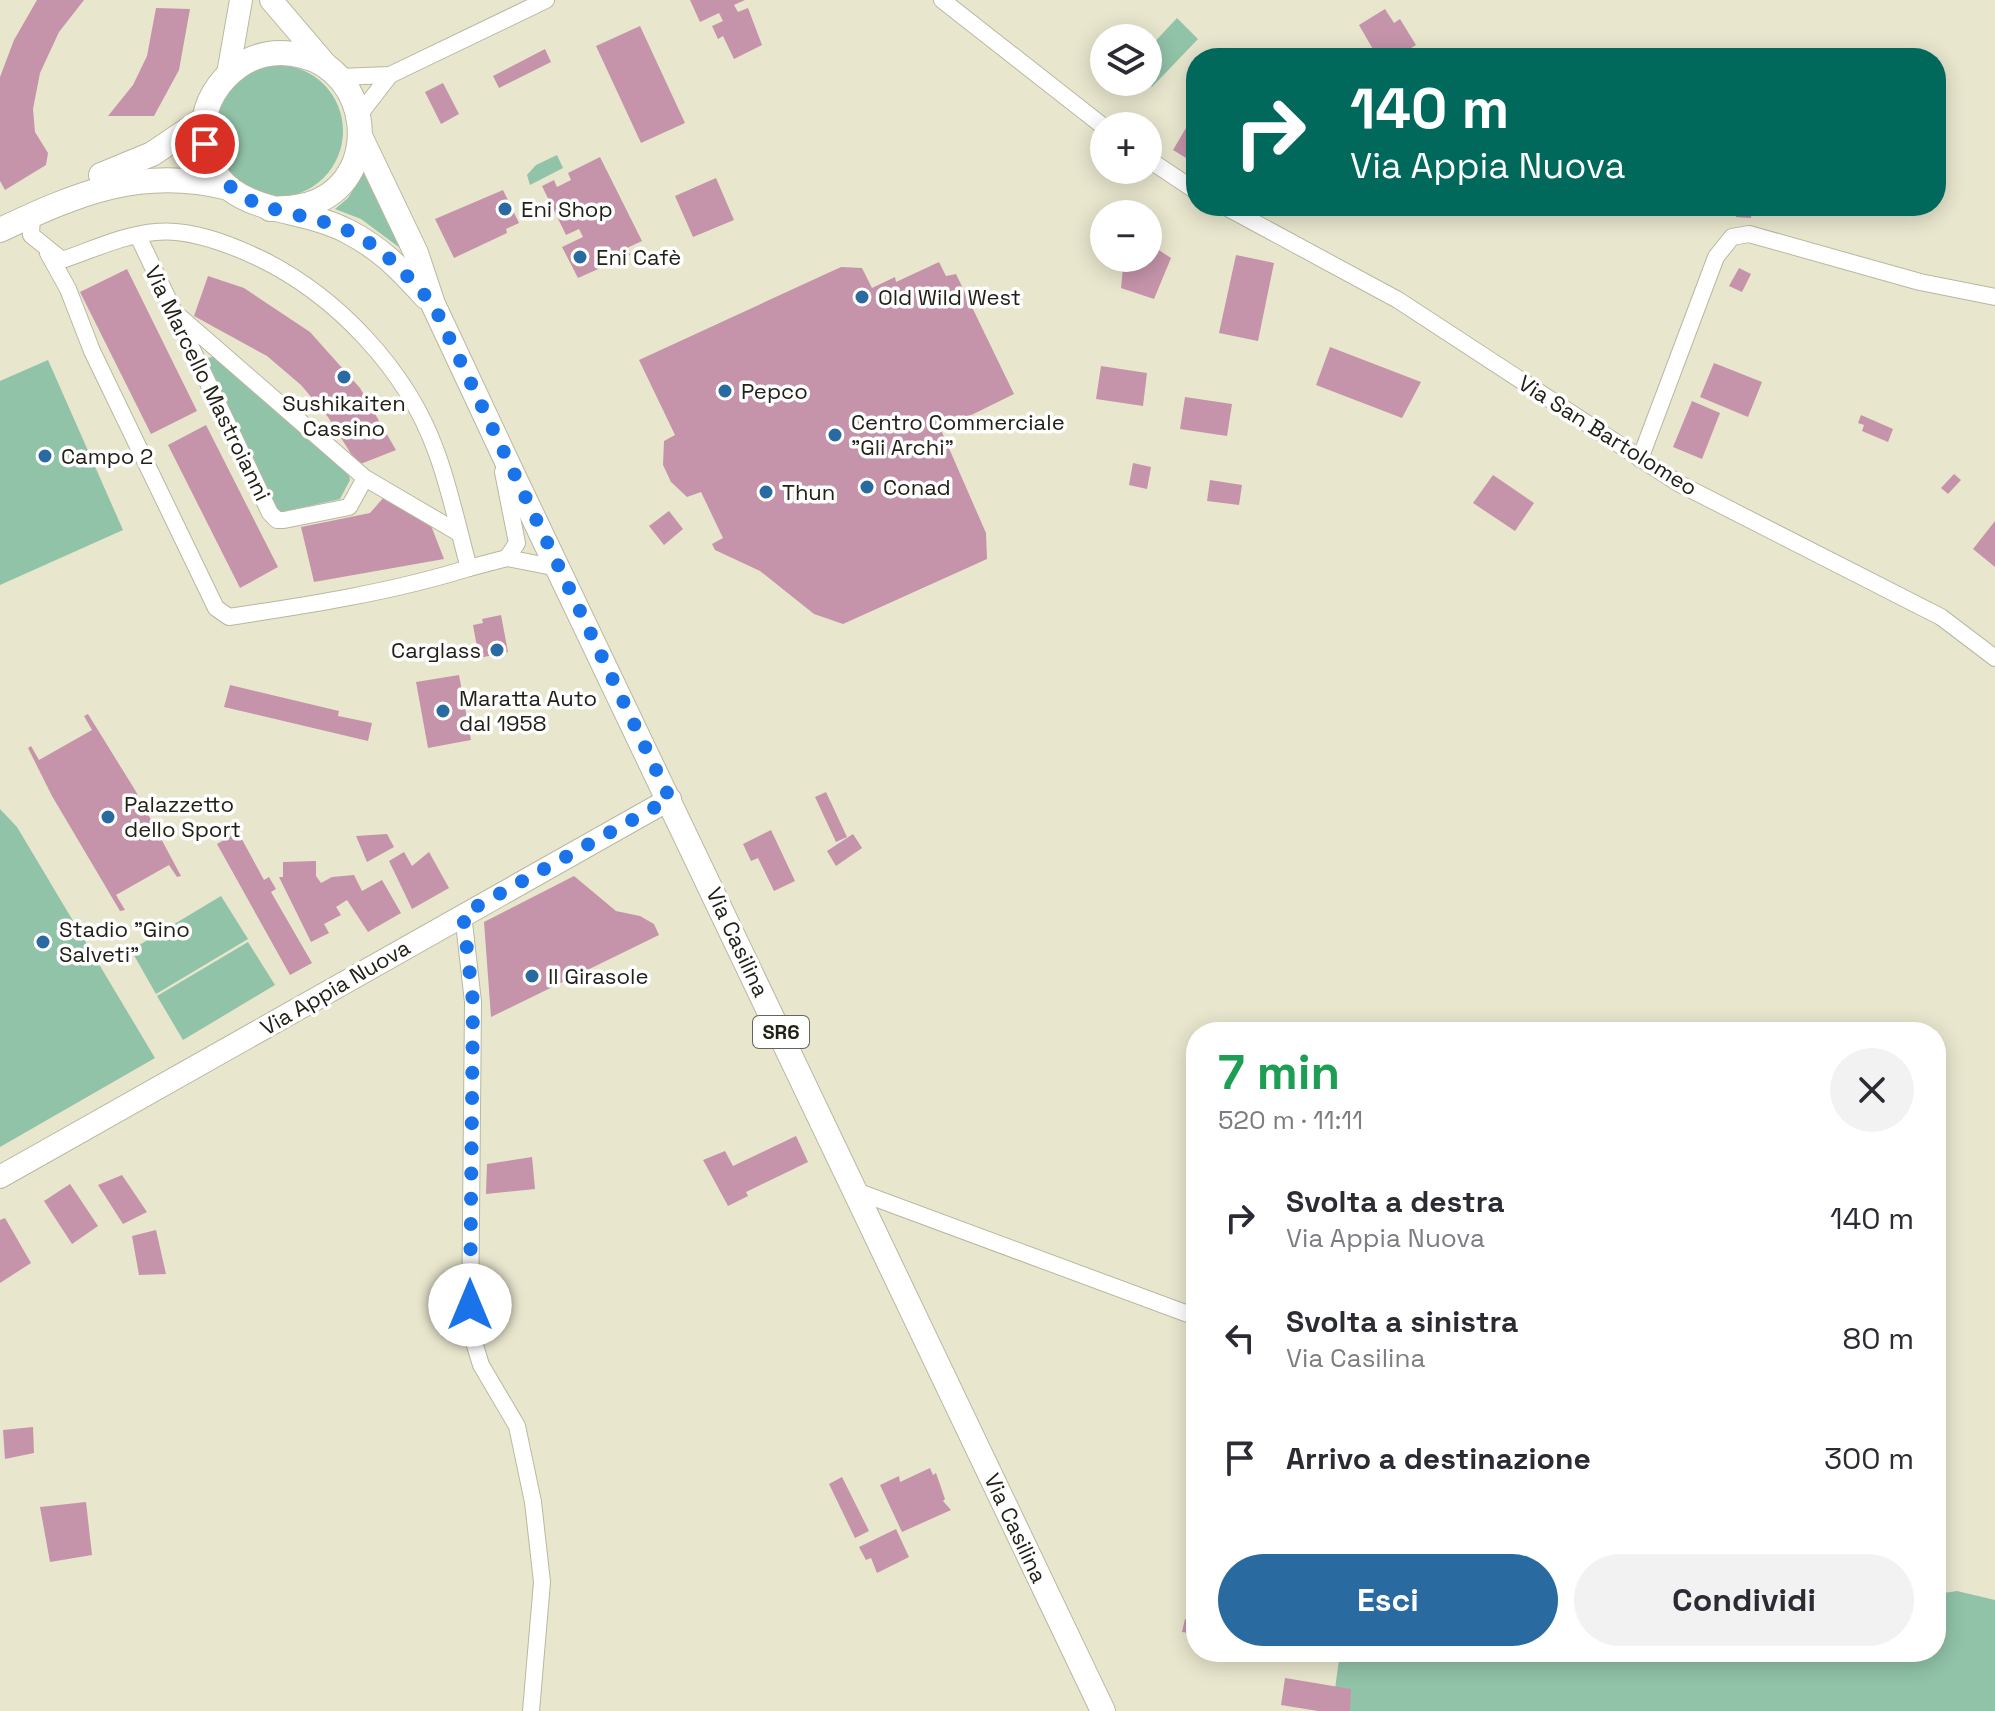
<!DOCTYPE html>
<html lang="it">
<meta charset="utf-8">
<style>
:root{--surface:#fff;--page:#f2f2f3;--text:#2b2b33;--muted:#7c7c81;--accent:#296aa0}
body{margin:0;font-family:"Space Grotesk",sans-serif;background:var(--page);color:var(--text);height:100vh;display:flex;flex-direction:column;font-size:30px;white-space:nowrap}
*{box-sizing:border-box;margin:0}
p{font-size:26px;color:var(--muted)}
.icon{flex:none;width:44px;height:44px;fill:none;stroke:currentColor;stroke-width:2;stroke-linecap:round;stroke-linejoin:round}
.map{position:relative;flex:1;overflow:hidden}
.side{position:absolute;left:1186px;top:1022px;width:760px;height:640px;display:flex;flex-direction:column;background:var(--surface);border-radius:32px;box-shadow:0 4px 20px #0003}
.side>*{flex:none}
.hud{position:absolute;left:1186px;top:48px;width:760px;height:168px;border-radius:32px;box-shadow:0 4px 20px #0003;background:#00695c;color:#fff;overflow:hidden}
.fabs{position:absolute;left:1090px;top:24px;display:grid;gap:16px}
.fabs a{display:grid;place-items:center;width:72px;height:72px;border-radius:50%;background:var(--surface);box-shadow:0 4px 20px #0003;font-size:40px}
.pin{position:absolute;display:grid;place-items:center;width:68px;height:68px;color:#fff;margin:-34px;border:4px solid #fff;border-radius:50%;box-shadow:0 2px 8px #0007}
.me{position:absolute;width:88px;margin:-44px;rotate:0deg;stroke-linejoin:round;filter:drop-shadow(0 0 6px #0008)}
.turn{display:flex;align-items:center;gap:28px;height:168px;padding:0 32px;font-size:36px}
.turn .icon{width:104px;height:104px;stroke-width:2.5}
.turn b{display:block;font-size:56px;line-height:68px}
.round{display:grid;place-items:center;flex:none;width:84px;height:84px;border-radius:42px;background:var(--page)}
.summary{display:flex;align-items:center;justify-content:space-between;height:136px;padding:0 32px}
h1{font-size:48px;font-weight:800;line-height:60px;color:#1e9e55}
.cta{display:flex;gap:16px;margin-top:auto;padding:16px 32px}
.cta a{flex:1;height:92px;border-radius:48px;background:var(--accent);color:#fff;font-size:32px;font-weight:800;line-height:92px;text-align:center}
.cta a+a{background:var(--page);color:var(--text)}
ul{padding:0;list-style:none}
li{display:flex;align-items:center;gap:24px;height:120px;padding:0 32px}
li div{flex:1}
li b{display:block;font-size:30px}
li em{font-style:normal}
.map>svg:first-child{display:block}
.green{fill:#91c3a8}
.building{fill:#c594aa}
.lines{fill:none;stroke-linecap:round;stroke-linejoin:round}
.street-casing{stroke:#bab7a0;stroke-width:18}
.secondary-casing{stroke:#bab7a0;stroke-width:24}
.primary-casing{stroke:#bab7a0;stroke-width:26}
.street{stroke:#fff;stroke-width:16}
.secondary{stroke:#fff;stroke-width:22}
.primary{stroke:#fff;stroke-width:24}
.route{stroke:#1a73e8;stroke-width:14;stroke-dasharray:0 25.2}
.poi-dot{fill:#296aa0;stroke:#fff;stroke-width:3}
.labels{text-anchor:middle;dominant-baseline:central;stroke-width:7;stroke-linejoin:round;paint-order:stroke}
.shield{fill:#fff;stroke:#64645d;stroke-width:2}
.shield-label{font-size:20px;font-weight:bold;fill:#222118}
.poi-label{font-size:22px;fill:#222118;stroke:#fff;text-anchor:start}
.street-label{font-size:22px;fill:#222118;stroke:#fff}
</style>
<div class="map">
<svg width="1995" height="1711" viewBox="0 0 1995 1711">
<rect width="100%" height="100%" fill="#e9e6ce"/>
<g class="green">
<polygon points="1177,18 1198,39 1152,87 1147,82 1148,49"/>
<circle cx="277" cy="131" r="66"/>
<polygon points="557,155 563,168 530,185 527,175 536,165"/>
<polygon points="364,172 400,248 361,219 335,209 348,198"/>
<polygon points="216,356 348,470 350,480 340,499 282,512 276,509 206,369 208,358"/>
<polygon points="48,360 123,530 0,585 0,381"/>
<polygon points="0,809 17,827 155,1058 0,1147"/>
<polygon points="221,896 248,939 156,994 131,950"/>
<polygon points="248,942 275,985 183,1040 157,996"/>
<polygon points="1957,1591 1995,1600 1995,1711 1332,1711 1340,1652 1936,1653 1936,1594"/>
</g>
<g class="building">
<polygon points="37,0 84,0 59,32 40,73 33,109 35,132 48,153 46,165 5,190 0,181 0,77 14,40"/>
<polygon points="690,0 745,0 734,5 738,12 748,8 762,45 734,59 723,36 718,39 712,26 723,21 719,13 700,22"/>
<polygon points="156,8 190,9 179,70 154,116 108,116 133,85 147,56"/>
<polygon points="1385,9 1394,23 1400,19 1416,45 1395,58 1378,58 1359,25"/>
<polygon points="640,26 685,123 641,143 596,46"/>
<polygon points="545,49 551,62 499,88 493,76"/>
<polygon points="443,83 459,114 441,124 425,92"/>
<polygon points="1193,116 1196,117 1196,164 1173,150"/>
<polygon points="600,157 642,241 627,248 630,255 578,278 562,247 583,237 579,229 566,235 542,186 554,180 557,187 571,180 568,173"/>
<polygon points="716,178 734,220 693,237 675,196"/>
<polygon points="503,190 519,223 506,229 507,233 454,258 435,219"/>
<polygon points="1737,206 1752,206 1751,218 1736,217"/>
<polygon points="1148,243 1171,258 1154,299 1121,288 1124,258 1148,258"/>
<polygon points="1236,255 1274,263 1258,341 1219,333"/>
<polygon points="939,262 946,276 956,274 1014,394 941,430 986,533 987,559 843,624 814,614 760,571 715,550 712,544 723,538 701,492 687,497 671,482 663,465 664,441 675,435 639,360 841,267 862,268 872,288 895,277 896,282"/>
<polygon points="1739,268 1751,274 1742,292 1729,286"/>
<polygon points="127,269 197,411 151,434 80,292"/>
<polygon points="208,276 244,288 310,332 360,388 396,450 358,465 328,417 301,385 267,356 194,316"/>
<polygon points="1330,347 1421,382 1402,418 1316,385"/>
<polygon points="1714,363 1762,382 1748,417 1700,397"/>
<polygon points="1101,366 1147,373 1143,406 1096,399"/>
<polygon points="1185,397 1232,404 1227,436 1180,429"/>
<polygon points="1692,401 1720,413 1702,459 1673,447"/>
<polygon points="1861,415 1893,429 1888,442 1862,431 1864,425 1858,423"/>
<polygon points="206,425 278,567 240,588 168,445"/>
<polygon points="1133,463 1151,467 1147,489 1129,485"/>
<polygon points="1954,474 1961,480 1948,494 1941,488"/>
<polygon points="1493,475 1534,503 1515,531 1473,503"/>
<polygon points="1210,480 1242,485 1239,505 1207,501"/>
<polygon points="384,497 430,523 444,559 314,582 301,527 370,513"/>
<polygon points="669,511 683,529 664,545 649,526"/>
<polygon points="1995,521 1995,567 1973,549"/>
<polygon points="501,615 508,652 479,658 473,625 483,623 482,619"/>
<polygon points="459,675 471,740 428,748 416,682"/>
<polygon points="230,685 339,711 338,716 372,723 368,741 224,707"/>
<polygon points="88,714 135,790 181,876 177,877 169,865 116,895 125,910 120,911 52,796 28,748 31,746 39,760 92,730 84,716"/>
<polygon points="826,792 847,837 836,842 815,797"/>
<polygon points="771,830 795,881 774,891 758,858 751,861 743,844"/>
<polygon points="238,832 264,880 269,877 276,889 271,892 312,963 290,975 217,844"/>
<polygon points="387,834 394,847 367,862 356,836"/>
<polygon points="853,834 862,848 836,866 827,851"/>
<polygon points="404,852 412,866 429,852 449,888 412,909 389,861"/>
<polygon points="316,861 316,876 321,883 332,877 354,875 362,891 382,880 401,913 368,932 347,900 336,907 341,915 324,924 329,933 311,942 279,877 283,877 283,862"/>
<polygon points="574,876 616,911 640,916 654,924 659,935 491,1017 484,922"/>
<polygon points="796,1136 808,1162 746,1192 748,1196 728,1206 703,1160 725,1151 733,1166"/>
<polygon points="532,1157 535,1189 486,1194 487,1164"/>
<polygon points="122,1175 147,1212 123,1224 98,1185"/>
<polygon points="70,1184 98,1226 72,1244 44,1201"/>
<polygon points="5,1218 31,1263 0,1283 0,1220"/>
<polygon points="156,1230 166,1274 139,1275 132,1236"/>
<polygon points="33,1427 34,1453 5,1459 3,1430"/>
<polygon points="930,1468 933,1475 936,1473 945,1499 943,1501 951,1510 902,1532 880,1485 899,1476 900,1482"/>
<polygon points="842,1477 869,1531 855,1538 829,1484"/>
<polygon points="86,1502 92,1555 50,1562 40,1507"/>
<polygon points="896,1529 909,1557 877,1573 871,1558 866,1560 859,1547"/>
<polygon points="1936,1554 1943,1557 1937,1577 1936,1577"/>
<polygon points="1185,1619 1196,1621 1196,1634 1182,1632"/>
<polygon points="1285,1678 1351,1689 1350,1711 1318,1711 1281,1705"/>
</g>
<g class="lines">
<defs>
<g id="street">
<polyline points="942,0 1104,127"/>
<polyline points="339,77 390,75 546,0"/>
<polyline points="359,115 390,75"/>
<polyline points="1148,159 1196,191"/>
<polyline points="1224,206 1398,300 1678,483 1941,617 1995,658"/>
<path d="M32,215l-1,20 31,25c30,-10 61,-25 93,-28 34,-4 74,12 104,26 77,37 148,112 177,193 14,37 22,78 33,117l38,-10 51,10"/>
<polyline points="138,236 270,513 277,520 284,520 349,507 365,478"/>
<path d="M48,253l20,36 24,62 124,257 13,9c80,-12 163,-25 240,-49"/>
<polyline points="180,317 365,478 459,533"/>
<polyline points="1640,459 1716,257 1732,237 1749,234 1920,282 1995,297"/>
<polyline points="503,472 517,543 507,558"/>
<polyline points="463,914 473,1002 470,1329 481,1365 517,1426 533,1502 542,1582 531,1711"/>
<polyline points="856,1191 1196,1317"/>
</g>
<g id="secondary">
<polyline points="271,0 329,68"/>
<polyline points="228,74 241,0"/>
<polyline points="0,1177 670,799"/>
</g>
<g id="primary">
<polyline points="361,138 416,253 433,304 515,479 1103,1711"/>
<polyline points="101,175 152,154 204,119"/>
<path d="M270,209c17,-1 32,-1 48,-8 64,-29 51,-129 -15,-145 -23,-6 -45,-3 -64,10 -20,14 -35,37 -35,61 2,92 85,74 143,104 35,18 53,38 79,66"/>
<path d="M0,230c79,-37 141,-64 229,-42"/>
</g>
</defs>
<use href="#street" class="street-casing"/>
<use href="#secondary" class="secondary-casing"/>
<use href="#primary" class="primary-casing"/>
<use href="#street" class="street"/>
<use href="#secondary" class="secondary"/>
<use href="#primary" class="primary"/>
</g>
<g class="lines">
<path class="route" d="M205,144c25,74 78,60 139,85 38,16 62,46 89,75l237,495 -207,115 10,88 -3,303"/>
</g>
<g class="poi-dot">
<circle cx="505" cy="209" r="8"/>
<circle cx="580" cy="257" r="8"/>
<circle cx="862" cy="297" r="8"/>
<circle cx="344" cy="377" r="8"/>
<circle cx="725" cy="391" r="8"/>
<circle cx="835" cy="435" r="8"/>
<circle cx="45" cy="456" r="8"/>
<circle cx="867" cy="487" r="8"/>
<circle cx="766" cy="492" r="8"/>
<circle cx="497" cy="650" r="8"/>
<circle cx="443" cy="711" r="8"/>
<circle cx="108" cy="817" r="8"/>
<circle cx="43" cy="942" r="8"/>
<circle cx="532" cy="976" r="8"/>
</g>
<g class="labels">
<rect class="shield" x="753" y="1016" width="56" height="32" rx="6"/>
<g class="shield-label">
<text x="781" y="1032">SR6</text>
</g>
<g class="poi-label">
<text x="521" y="209">Eni Shop</text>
<text x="596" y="257">Eni Cafè</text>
<text x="878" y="297">Old Wild West</text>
<text x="741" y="391">Pepco</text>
<text x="344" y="403" text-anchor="middle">Sushikaiten<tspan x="344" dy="25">Cassino</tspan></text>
<text x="851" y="422">Centro Commerciale<tspan x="851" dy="25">"Gli Archi"</tspan></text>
<text x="61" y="456">Campo 2</text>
<text x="883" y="487">Conad</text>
<text x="782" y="492">Thun</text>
<text x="481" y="650" text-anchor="end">Carglass</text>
<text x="459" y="698">Maratta Auto<tspan x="459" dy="25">dal 1958</tspan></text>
<text x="124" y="804">Palazzetto<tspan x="124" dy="25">dello Sport</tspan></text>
<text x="59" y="929">Stadio "Gino<tspan x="59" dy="25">Salveti"</tspan></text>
<text x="548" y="976">Il Girasole</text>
</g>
<g class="street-label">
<text transform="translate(208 383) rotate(64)">Via Marcello Mastroianni</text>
<text transform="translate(1608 435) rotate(32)">Via San Bartolomeo</text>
<text transform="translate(738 942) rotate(65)">Via Casilina</text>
<text transform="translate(335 987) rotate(-30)">Via Appia Nuova</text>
<text transform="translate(1016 1528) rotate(65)">Via Casilina</text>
</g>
</g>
</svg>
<div class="fabs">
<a><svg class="icon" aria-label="layers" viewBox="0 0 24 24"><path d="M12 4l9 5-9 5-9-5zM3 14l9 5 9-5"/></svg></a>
<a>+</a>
<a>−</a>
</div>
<div class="pin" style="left:205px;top:144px;background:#d93025"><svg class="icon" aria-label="arrive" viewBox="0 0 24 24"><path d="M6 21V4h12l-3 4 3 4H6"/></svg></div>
<svg class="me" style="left:470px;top:1305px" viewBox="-20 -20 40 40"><circle r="19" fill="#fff"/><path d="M0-13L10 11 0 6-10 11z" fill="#1a73e8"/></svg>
<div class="hud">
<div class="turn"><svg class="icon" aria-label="right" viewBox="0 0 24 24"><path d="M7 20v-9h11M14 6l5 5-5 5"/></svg><div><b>140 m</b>Via Appia Nuova</div></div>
</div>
<section class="side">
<div class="summary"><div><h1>7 min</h1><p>520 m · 11:11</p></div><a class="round"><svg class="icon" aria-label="close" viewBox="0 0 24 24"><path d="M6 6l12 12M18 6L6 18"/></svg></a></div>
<ul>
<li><svg class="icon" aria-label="right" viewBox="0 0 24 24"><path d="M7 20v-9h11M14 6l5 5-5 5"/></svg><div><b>Svolta a destra</b><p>Via Appia Nuova</p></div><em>140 m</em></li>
<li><svg class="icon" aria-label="left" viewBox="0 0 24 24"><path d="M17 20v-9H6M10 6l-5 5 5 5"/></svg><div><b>Svolta a sinistra</b><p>Via Casilina</p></div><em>80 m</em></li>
<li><svg class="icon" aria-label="arrive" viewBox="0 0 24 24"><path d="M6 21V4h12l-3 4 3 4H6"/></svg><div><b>Arrivo a destinazione</b></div><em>300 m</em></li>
</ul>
<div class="cta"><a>Esci</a><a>Condividi</a></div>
</section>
</div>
